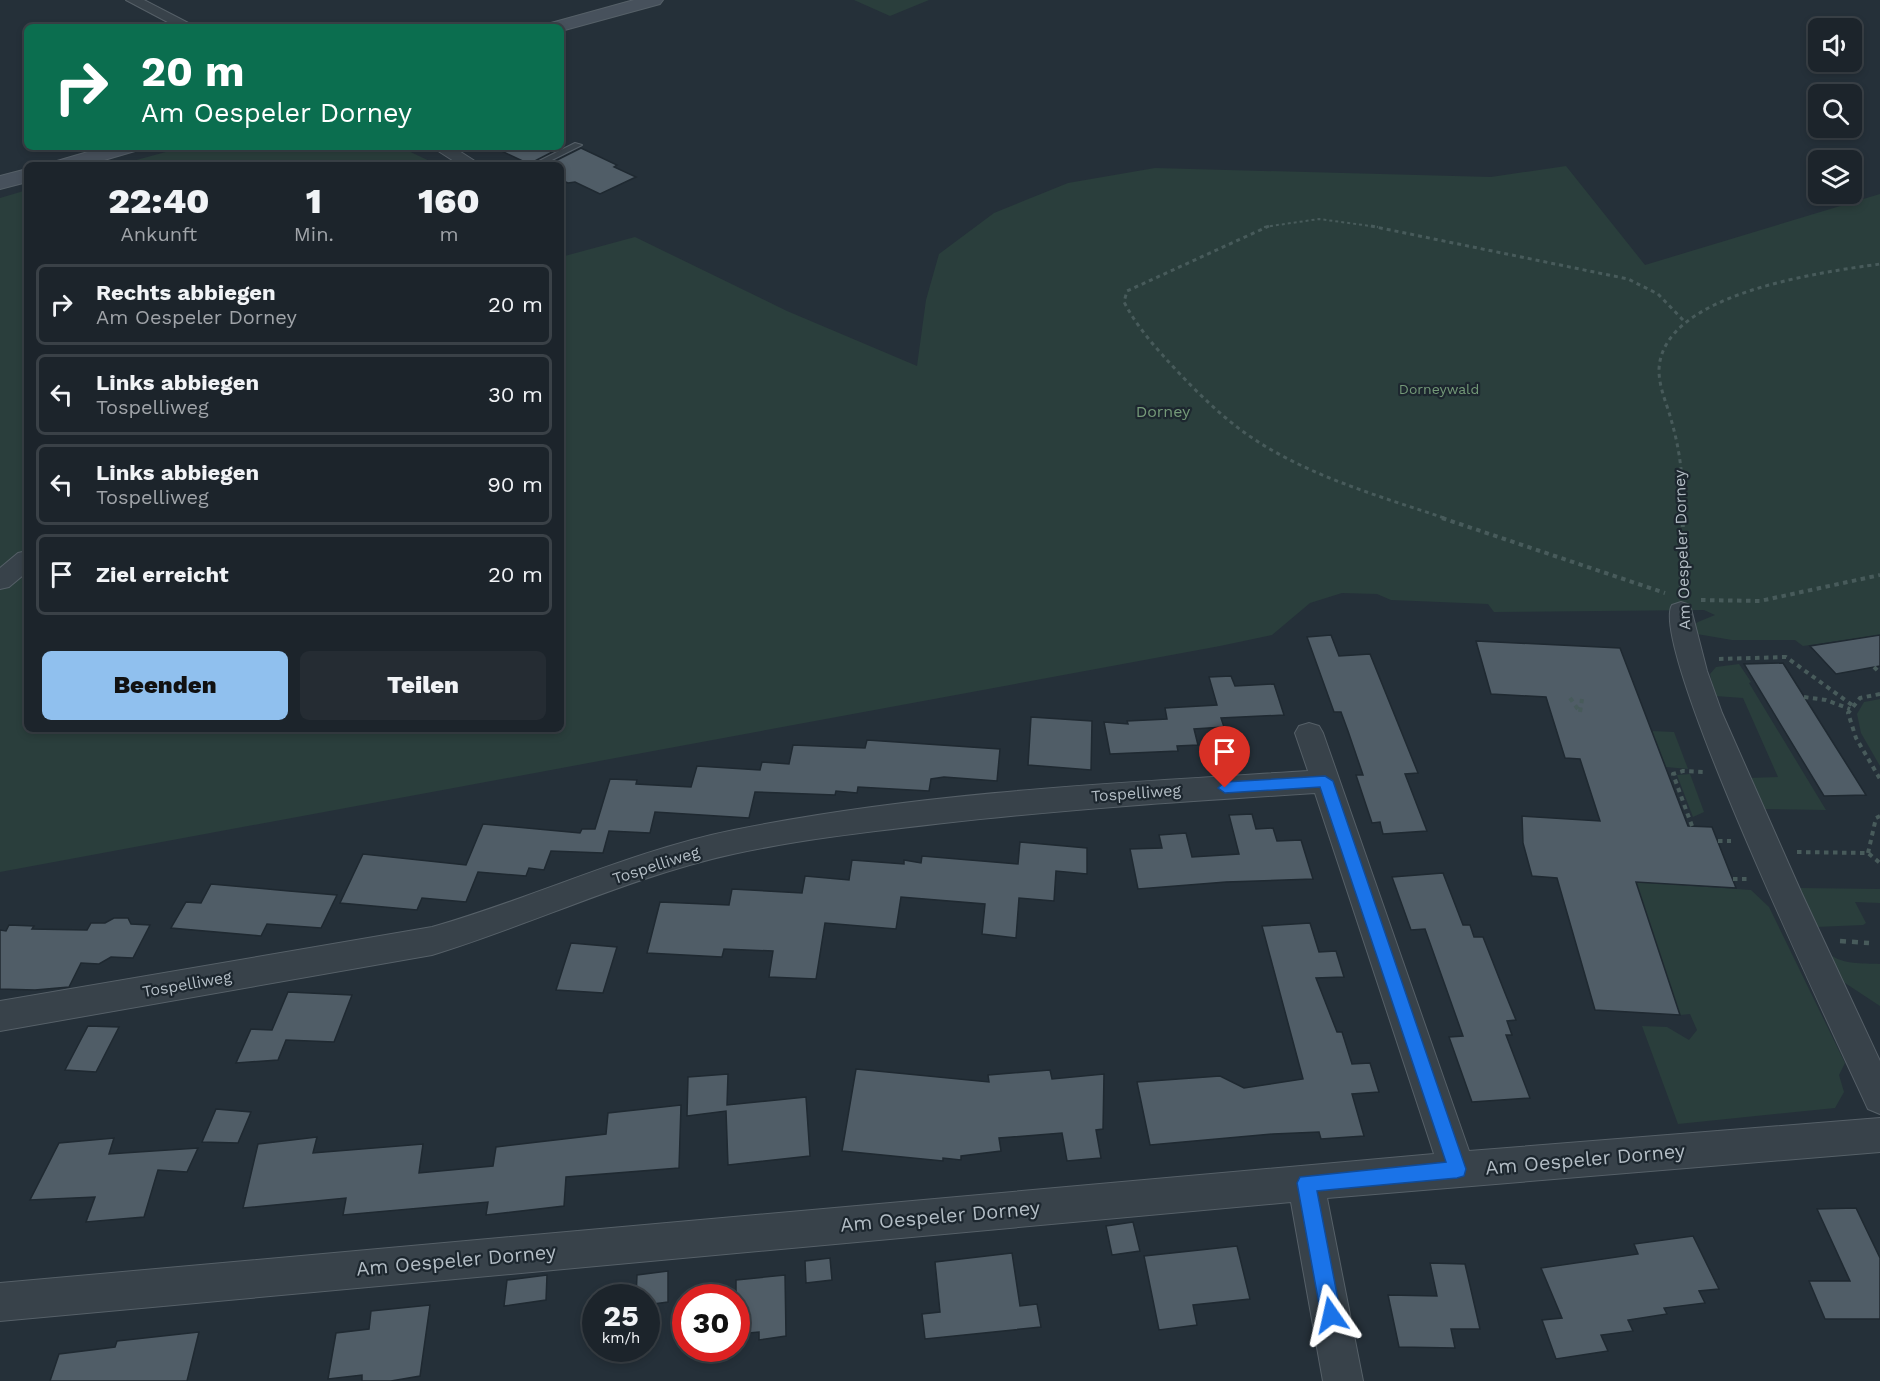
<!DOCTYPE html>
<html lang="de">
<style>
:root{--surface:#1c242b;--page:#252c33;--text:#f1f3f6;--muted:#a0a4a9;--line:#3a4147;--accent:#90c0ee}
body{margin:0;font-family:"Work Sans",sans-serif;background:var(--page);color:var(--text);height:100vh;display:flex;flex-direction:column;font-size:22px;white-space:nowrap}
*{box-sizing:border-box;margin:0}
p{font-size:20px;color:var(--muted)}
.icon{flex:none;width:33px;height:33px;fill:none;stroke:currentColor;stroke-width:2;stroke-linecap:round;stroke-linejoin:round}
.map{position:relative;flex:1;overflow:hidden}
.side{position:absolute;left:24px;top:162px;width:540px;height:570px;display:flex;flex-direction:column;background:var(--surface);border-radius:9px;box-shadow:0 3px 9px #0003,0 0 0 2px var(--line)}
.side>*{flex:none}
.hud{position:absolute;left:24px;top:24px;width:540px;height:126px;border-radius:9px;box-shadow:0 3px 9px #0003,0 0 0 2px var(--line);background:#0b6e4f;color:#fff;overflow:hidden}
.tools{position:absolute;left:1808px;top:18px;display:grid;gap:12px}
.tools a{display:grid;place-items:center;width:54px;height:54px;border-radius:9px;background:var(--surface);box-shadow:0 3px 9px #0003,0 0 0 2px var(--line);font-size:30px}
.speed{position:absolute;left:582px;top:1284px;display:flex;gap:12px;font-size:30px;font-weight:700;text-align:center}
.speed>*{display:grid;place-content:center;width:78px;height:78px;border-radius:50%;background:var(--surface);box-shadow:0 3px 9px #0003,0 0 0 2px var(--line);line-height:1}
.speed small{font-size:15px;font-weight:400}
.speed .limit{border:9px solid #d22;background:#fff;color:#111}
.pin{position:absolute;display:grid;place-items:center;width:51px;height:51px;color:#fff;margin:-62px -26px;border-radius:50% 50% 50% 0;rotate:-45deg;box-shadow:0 0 6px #0007}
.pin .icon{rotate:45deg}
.me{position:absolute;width:66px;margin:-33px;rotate:349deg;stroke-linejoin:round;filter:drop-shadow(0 0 4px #0008)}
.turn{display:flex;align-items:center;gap:21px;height:126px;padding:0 18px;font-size:27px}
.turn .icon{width:78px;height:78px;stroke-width:2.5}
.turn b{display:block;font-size:42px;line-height:51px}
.eta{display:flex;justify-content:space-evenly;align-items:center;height:102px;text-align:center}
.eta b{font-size:36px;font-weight:800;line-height:42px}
.action{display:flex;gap:12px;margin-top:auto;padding:12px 18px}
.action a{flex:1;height:69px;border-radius:9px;background:var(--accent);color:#111;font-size:24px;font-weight:800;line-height:69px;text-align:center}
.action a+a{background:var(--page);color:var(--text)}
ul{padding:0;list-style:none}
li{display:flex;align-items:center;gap:18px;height:81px;margin:0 12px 9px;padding:0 6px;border:3px solid var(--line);border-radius:9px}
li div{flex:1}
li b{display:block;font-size:22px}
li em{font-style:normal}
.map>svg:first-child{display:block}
.green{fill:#2a3e3c}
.building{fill:#505d67;stroke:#1f2931;stroke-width:1.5}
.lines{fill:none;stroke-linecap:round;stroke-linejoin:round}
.service-casing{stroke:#566068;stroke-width:2}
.minor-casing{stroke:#566068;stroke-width:2}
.secondary-casing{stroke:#566068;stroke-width:2}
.path-far3{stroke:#485b5b;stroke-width:2;stroke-dasharray:3 3;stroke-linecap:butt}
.path-far2{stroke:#485b5b;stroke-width:3;stroke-dasharray:4 4;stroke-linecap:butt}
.path-far1{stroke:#485b5b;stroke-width:4;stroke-dasharray:4.5 4.5;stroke-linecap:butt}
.path{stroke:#485b5b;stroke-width:4.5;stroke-dasharray:6 6;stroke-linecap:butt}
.service{fill:#38424a;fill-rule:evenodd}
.minor{fill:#38424a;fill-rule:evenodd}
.secondary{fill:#47515c;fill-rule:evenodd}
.route{fill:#1a73e8;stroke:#114b97;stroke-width:1.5}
.labels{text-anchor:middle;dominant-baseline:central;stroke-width:4.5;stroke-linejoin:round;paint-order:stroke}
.far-park-label{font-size:14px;fill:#749978;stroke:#1d272f}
.park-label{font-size:16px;fill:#749978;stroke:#1d272f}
.street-label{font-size:16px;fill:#b3bdc5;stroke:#1d272f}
.near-street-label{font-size:20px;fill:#b3bdc5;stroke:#1d272f}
</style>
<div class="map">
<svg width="1880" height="1381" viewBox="0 0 1880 1381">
<rect width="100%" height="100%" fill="#253039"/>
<g class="green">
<polygon points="854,0 929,0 890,16"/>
<polygon points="184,147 400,147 438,165 118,165"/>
<polygon points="1566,166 1645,265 1880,194 1880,635 1803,646 1795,640 1732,640 1685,632 1698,622 1715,615 1704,610 1494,612 1488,604 1391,600 1377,594 1342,593 1310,603 1272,635 1220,646 0,872 0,198 27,190 27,729 561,729 561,257 635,237 787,311 917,366 926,300 939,254 994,213 1068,183 1155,168 1491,177"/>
<polygon points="1739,664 1751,682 1749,683 1826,810 1762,809 1749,778 1778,777 1743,698 1715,696 1710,674 1716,667"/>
<polygon points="1880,699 1880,766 1861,733 1857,714 1864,702"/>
<polygon points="1652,731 1674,732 1688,769 1666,767"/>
<polygon points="1690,774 1704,812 1693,817 1677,775"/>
<polygon points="1636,882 1751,890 1769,907 1845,1063 1839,1075 1844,1092 1835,1108 1678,1124 1642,1026 1667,1027 1689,1040 1697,1030 1690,1014 1680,1015"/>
<polygon points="1800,888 1880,889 1880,903 1855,902 1866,923 1863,925 1815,927"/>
<path d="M1829,954c15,11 32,9 51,10v42l-38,-25z"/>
</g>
<g class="building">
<polygon points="493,147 562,147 529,164"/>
<polygon points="581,148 617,165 614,167 636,177 600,194 575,182 568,183 561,180 561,165 547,165"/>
<polygon points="1331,635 1339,656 1370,654 1418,773 1405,774 1427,831 1383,834 1380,822 1372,823 1356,775 1363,775 1348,731 1341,712 1334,712 1307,637"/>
<polygon points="1880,635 1880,666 1836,674 1810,646"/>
<polygon points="1476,641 1620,648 1688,826 1712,827 1736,888 1636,882 1680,1015 1595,1010 1557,878 1532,876 1523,843 1522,816 1600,821 1580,759 1565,758 1546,697 1491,694"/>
<polygon points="1783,663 1832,741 1866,795 1824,796 1744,664"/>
<polygon points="1231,676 1235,686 1274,684 1284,715 1221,718 1224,727 1194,729 1198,745 1177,746 1178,751 1110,754 1104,722 1128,724 1127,721 1167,719 1165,708 1217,705 1209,677"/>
<polygon points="1031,717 1092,721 1091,770 1028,765"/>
<polygon points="867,740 1000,749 997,781 944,777 931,779 929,791 858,787 857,793 836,791 835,795 755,792 749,818 655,812 650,833 609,831 603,853 551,851 544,870 529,868 526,876 478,872 466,902 422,898 417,910 340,903 363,854 466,865 483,824 580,833 582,829 595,829 610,779 637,780 636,784 691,787 697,766 760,770 762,762 789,764 793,745 865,748"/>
<polygon points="1252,814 1256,829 1273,828 1277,841 1301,840 1313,879 1226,882 1138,889 1130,849 1162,848 1159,835 1186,833 1192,857 1239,854 1229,815"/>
<polygon points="1020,842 1087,848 1087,874 1056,871 1054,901 1019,898 1016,938 982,934 985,904 901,897 896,929 825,923 816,979 769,977 773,951 724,949 722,957 647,953 660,902 729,905 732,889 802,893 805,876 849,880 852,860 904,864 904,860 921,863 922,856 1018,864"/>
<polygon points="1443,873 1463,925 1470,925 1474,937 1483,937 1505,993 1516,1020 1507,1021 1512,1035 1506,1035 1530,1098 1472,1102 1449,1037 1463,1036 1425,929 1411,930 1392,877"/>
<polygon points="211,884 289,891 337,895 321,928 267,924 261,936 171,928 186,902 201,903"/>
<polygon points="114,918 128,918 131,924 150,925 133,958 111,957 99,964 81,963 69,987 35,990 0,989 0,930 6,931 9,925 34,926 32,929 87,930 91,923 105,923"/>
<polygon points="1310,923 1319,952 1336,951 1344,977 1316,978 1337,1032 1342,1032 1352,1064 1370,1063 1379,1092 1352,1094 1364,1136 1321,1139 1319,1132 1273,1134 1150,1145 1137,1082 1220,1076 1244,1088 1303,1079 1262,926"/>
<polygon points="571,943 617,947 603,993 556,990"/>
<polygon points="288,992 352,995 334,1042 286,1040 278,1060 236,1063 251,1029 272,1030"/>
<polygon points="88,1026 119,1027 96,1072 65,1070"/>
<polygon points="856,1069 989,1082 988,1075 1050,1070 1052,1079 1104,1074 1103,1129 1096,1130 1101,1158 1067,1161 1062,1133 999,1138 1001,1151 961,1156 961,1160 943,1158 943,1161 842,1151"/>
<polygon points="728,1074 727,1105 806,1097 810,1156 728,1165 726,1111 687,1116 688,1077"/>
<polygon points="681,1105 679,1168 566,1177 564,1206 486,1215 488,1202 343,1215 346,1198 243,1208 258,1144 317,1137 313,1153 423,1144 419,1173 493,1166 496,1147 606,1134 608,1113"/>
<polygon points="216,1109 251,1112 238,1143 202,1142"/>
<polygon points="114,1138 109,1154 198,1148 187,1172 158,1170 144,1217 86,1222 95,1197 30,1200 59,1143"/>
<polygon points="1856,1208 1880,1258 1880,1319 1825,1319 1809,1281 1850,1281 1817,1209"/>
<polygon points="1133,1222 1140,1251 1112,1255 1106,1226"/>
<polygon points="1693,1236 1719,1289 1699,1291 1705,1303 1664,1308 1667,1314 1628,1320 1633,1331 1601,1335 1608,1351 1556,1359 1542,1320 1562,1318 1541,1268 1638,1254 1634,1244"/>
<polygon points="1237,1246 1250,1299 1193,1305 1197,1325 1159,1330 1144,1256"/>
<polygon points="1012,1253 1020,1306 1037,1304 1041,1327 925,1339 922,1314 940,1312 935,1262"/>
<polygon points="830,1258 832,1280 806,1283 805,1261"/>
<polygon points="1430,1263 1465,1264 1480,1329 1451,1329 1455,1348 1399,1347 1388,1295 1437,1296"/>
<polygon points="668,1271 668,1302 646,1305 646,1298 636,1298 637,1275"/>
<polygon points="547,1275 546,1300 504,1306 507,1280"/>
<polygon points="785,1275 786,1336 759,1340 759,1332 736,1334 736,1280"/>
<polygon points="430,1305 420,1376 391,1381 362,1381 362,1375 328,1379 336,1333 369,1329 371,1311"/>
<polygon points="199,1332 187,1381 50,1381 59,1354 115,1347 117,1341"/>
</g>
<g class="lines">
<defs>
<polygon id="service" points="575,143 582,145 542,165 531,165"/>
<g id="minor">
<polygon points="126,0 144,0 196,27 177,27"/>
<polygon points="432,147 453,147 481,165 460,165"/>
<polygon points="27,551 27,572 9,587 0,589 0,568 18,553"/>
<path d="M1681,602l9,3 17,66 15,42 80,181 78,167v53l-12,-5c-29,-64 -221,-463 -196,-504z"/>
<path d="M1309,723l10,3 4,7 146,418 411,-33v34l-553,46 36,183h-40l-32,-179 -1291,119v-38l1434,-129 -119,-361c-124,8 -248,16 -371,30 -70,8 -142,16 -211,31 -104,23 -200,70 -301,101l-432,76v-30l432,-74c102,-29 198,-76 302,-97 188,-38 382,-47 574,-59l-13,-38 4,-7z"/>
</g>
<g id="secondary">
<polygon points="634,0 663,0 660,4 561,31 561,27 548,27 551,23"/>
<polygon points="105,147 138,147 135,151 87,165 53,165 57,161"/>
<polygon points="27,169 27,182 0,189 0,176"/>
</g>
</defs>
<use href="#service" class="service-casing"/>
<use href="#minor" class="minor-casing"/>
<use href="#secondary" class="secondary-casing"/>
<polyline class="path-far3" points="1264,227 1319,219 1378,227"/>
<g class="path-far2">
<path d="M1269,226l-142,65 -3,11c15,28 32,46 53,69 21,22 43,44 68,62 59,42 134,63 202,86"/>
<polyline points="1371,226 1628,279 1658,294 1684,321"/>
<path d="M1683,519c1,-31 -2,-65 -11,-96 -4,-17 -13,-34 -13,-53 2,-77 164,-98 221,-106"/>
</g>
<g class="path-far1">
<polyline points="1442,518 1665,593"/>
<polyline points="1681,590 1683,518"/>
<polyline points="1701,600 1760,601 1880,575"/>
<polyline points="1719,659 1786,657 1852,705"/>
<polyline points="1874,667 1880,673"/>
<polyline points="1880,694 1860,698 1848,713 1856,738 1880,779"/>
<polyline points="1804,697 1826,700 1850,709"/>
<polyline points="1570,698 1580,712"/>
<polyline points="1580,712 1582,699"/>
<polyline points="1692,826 1673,774 1683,771 1703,772"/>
<polyline points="1718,841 1731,841"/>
<polyline points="1797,852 1868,853 1880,863"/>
<polyline points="1868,853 1876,818 1880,816"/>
<polyline points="1733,879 1749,879"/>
</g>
<polyline class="path" points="1840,941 1869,943"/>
<use href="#service" class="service"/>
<use href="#minor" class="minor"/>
<use href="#secondary" class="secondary"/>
</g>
<polygon class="route" points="1325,776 1333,781 1466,1169 1464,1176 1457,1178 1317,1191 1341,1315 1338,1322 1331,1325 1324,1322 1321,1315 1297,1183 1300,1177 1446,1162 1320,787 1225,793 1218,788 1225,782"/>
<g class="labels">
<g class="far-park-label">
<text x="1439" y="389">Dorneywald</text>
</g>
<g class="park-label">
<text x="1163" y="411">Dorney</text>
</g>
<g class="street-label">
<text transform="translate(1682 550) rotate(-92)">Am Oespeler Dorney</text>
<text transform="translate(1136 793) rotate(-4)">Tospelliweg</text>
<text transform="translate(656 865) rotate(-18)">Tospelliweg</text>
<text transform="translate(187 984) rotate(-10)">Tospelliweg</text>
</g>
<g class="near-street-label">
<text transform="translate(1585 1159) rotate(-5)">Am Oespeler Dorney</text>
<text transform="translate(940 1216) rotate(-5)">Am Oespeler Dorney</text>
<text transform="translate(456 1260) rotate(-5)">Am Oespeler Dorney</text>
</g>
</g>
</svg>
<div class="tools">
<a><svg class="icon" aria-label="sound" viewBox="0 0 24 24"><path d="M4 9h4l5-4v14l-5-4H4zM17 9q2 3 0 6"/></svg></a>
<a><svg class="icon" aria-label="search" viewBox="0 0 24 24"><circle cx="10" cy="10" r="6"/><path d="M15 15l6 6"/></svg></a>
<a><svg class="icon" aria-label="layers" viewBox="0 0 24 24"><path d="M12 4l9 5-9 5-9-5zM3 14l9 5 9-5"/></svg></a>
</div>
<div class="speed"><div>25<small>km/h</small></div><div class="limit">30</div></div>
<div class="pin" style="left:1225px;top:788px;background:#d93025"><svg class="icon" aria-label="arrive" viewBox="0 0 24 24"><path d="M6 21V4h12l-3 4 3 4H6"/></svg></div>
<svg class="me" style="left:1331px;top:1315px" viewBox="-20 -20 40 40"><path d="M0-17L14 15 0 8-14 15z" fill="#1a73e8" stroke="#fff" stroke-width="4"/></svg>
<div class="hud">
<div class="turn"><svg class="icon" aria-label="right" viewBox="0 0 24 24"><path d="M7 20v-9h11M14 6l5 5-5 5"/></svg><div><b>20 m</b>Am Oespeler Dorney</div></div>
</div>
<section class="side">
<div class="eta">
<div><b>22:40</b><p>Ankunft</p></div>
<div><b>1</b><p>Min.</p></div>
<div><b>160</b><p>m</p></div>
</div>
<ul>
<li><svg class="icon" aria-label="right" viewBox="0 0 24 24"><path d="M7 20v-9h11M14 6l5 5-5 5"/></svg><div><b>Rechts abbiegen</b><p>Am Oespeler Dorney</p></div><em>20 m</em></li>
<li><svg class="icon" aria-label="left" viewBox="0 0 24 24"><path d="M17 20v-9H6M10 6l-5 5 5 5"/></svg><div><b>Links abbiegen</b><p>Tospelliweg</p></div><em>30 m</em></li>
<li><svg class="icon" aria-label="left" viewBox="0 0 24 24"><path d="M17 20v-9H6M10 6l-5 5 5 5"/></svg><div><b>Links abbiegen</b><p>Tospelliweg</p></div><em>90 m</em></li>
<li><svg class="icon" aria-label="arrive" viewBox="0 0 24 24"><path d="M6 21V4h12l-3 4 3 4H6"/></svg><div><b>Ziel erreicht</b></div><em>20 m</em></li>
</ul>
<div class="action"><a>Beenden</a><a>Teilen</a></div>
</section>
</div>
